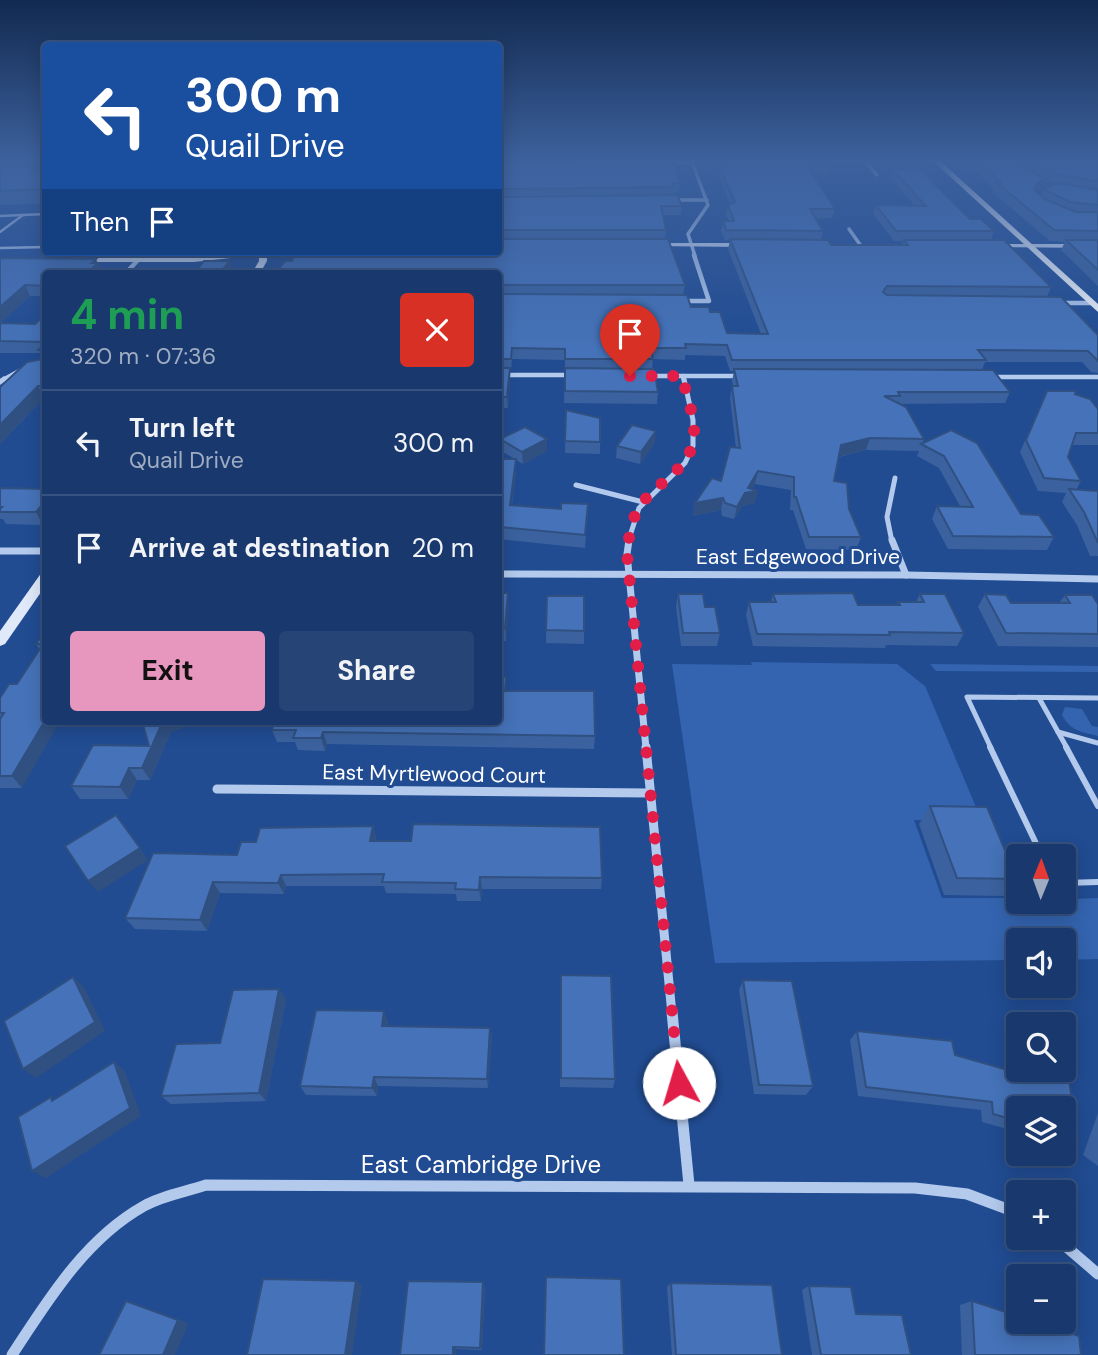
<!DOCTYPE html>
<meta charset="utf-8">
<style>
:root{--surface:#19396e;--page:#264476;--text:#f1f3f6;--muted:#9facc2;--line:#375381;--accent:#e797bd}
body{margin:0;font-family:"DM Sans",sans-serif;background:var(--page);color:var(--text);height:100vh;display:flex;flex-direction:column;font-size:26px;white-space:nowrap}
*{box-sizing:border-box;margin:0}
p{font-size:23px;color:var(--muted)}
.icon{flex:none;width:38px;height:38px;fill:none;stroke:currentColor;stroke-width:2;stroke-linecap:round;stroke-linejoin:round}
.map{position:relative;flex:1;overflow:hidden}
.sheet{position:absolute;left:42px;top:270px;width:460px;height:455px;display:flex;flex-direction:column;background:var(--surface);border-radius:7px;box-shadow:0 4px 18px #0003,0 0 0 2px var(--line)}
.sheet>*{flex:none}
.guide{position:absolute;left:42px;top:42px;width:460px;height:214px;border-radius:7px;box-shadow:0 4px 18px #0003,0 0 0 2px var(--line);background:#1a4fa0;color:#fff;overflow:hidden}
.needle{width:46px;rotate:1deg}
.buttons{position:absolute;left:1006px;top:844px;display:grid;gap:14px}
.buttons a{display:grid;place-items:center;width:70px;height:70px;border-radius:7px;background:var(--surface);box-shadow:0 4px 18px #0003,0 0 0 2px var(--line);font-size:35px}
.pin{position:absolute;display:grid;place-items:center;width:60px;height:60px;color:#fff;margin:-72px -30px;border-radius:50% 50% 50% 0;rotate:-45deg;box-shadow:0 0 7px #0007}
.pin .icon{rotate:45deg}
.me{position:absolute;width:77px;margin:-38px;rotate:354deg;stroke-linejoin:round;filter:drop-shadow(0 0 5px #0008)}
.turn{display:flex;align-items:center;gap:24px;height:147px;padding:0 28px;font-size:32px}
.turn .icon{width:91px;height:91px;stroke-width:2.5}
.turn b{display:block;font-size:49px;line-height:60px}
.then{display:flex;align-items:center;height:66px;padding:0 28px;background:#0003;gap:14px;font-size:26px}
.round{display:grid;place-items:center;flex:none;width:74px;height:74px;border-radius:7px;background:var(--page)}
.overview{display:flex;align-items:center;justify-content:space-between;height:119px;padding:0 28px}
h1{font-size:42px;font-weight:700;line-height:52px;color:#1e9e55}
.cta{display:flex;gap:14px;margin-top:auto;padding:14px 28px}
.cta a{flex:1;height:80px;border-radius:7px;background:var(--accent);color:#111;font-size:28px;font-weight:700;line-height:80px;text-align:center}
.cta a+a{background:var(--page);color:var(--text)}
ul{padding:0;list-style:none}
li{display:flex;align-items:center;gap:21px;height:105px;padding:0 28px;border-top:2px solid var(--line)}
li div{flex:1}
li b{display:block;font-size:26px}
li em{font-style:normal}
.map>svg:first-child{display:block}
.green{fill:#3464b0}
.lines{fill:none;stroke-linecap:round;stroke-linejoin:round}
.lane-far2{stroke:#b3caed;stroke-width:2.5}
.lane-far1{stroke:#b3caed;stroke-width:5}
.lane{stroke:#b3caed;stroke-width:6}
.street-far5{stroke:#b3caed;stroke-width:3.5}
.street-far4{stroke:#b3caed;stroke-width:4.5}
.street-far3{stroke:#b3caed;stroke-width:5}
.street-far2{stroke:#b3caed;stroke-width:7}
.street-far1{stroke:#b3caed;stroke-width:9}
.street{stroke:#b3caed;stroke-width:11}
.secondary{fill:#dfe9fa;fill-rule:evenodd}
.primary{fill:#f9fbff;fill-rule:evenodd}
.wall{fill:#3b629e;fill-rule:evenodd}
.shaded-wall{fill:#305081}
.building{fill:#4572b8;stroke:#305081;stroke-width:2}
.route{stroke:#e11d48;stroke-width:12;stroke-dasharray:0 21.6}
.labels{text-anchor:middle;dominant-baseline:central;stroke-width:6;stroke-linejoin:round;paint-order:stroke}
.street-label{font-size:21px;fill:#fff;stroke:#214c92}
.near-street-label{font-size:24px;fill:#fff;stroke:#214c92}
</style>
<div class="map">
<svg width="1098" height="1355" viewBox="0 0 1098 1355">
<rect width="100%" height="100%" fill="#214c92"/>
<g class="green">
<polygon points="751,662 897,664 925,686 981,819 914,820 942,898 1018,898 1018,901 1098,898 1098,959 1064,960 1064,940 1018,940 1018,960 715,963 672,664 752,665"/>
<polygon points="930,664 1098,666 1098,672 936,671"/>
<path d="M1065,707l17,2 10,17 6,1v9c-17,-4 -27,-5 -36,-21z"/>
</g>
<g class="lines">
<g class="lane-far2">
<polyline points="0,216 46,214"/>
<polyline points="0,232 23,215"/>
<polyline points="0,248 46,247"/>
<polyline points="97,261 106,252"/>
</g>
<g class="lane-far1">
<polyline points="1039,698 1067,748"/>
<polyline points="1058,732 1098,743"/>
<polyline points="991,748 967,697 1098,698"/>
</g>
<g class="lane">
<polyline points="990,747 1042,856"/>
<polyline points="1066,747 1098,806"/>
<polyline points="1064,883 1098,882"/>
</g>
<g class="street-far5">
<polyline points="691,159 708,205 688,234 695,256"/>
<polyline points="863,159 877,175"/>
<polyline points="820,160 864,160"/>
<polyline points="665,163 693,162"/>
<polyline points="673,200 707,200"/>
<polyline points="849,229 861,246"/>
</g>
<g class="street-far4">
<polyline points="126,273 137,261"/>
<polyline points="681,301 709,301 694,255"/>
<polyline points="1060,303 1091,303"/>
<polyline points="499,375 572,375"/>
<polyline points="647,376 740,376"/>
<polyline points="683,376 684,381"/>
<polyline points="990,377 1098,377"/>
<polyline points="1,381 23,369"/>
</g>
<g class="street-far3">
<polyline points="0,382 4,379"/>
<polyline points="576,485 643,502"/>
<polyline points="628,542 639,508 685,463 693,446 693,420 684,379"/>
<polyline points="892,542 887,517 895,478"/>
</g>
<g class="street-far2">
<polyline points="629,540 627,554 646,748"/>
<polyline points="892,540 906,575"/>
<polyline points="0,551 46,551"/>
<polyline points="499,574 906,575 1098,579"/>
</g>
<g class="street-far1">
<polyline points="646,747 672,1014"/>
<polyline points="217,789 650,793"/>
</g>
<g class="street">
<polyline points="672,1012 689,1185"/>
<polyline points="1055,1237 1098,1274"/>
<path d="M12,1355c36,-55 73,-116 132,-149 19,-11 42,-14 62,-21l709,3 52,6 51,19"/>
</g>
<g class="secondary">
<polygon points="654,243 746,243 749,245 746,247 652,246"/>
<polygon points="990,244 1098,244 1098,248 988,247"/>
<polygon points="249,252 273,252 267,254 267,261 260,273 252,273 259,261 259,255 194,262 78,262 74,260 78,258 194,258"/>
<polygon points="46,571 46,585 5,644 0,646 0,631 42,572"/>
</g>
<polygon class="primary" points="931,159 938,159 1098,304 1098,312"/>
</g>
<g class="wall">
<polygon points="499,159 658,159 680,183 679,192 673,192 673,195 682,206 681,215 663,215 666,230 665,239 685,285 683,295 691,307 710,312 727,333 761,334 728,249 730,240 725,240 721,231 723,221 729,221 726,214 728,205 730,204 719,177 720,170 713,159 827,159 832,166 830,175 813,175 835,209 832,218 815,219 823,231 821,240 831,245 902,245 904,241 894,241 873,214 876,205 915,206 890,177 892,169 970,219 994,231 991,240 1051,287 1047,297 1098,335 1098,373 1091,372 1082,362 985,362 982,370 1010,392 1005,403 899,404 924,439 923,443 951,430 1021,514 1054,537 1047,550 948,549 932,519 937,506 960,506 939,468 917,456 919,451 866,450 839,457 834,481 849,509 861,537 856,550 806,549 793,510 790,510 791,490 755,484 752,489 755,503 742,506 734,519 722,516 721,510 693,516 695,503 721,481 736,448 730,398 732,386 733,386 732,381 734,371 730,371 725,356 685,355 685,360 653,359 652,369 658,392 657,404 564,403 565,360 512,359 511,370 510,370 510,380 508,408 499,408"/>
<path d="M963,159h48l7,6 2,-6h78v127l-37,-36 4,-8 -15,-1 -58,-49 1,-4zM1046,180l10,4 -13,5 -2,7 -5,-5 6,-2z"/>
<polygon points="0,167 46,171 46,204 0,205"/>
<polygon points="0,258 98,263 101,269 197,270 229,261 232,271 231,273 46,273 46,296 30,296 0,323"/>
<polygon points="46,314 46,398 44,398 0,444 42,359 40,353 0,353 0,323 35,324"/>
<polygon points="1047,391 1075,394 1098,409 1098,445 1072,445 1068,457 1081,481 1076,490 1098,491 1098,556 1090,556 1077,525 1062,502 1066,493 1038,491 1020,452"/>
<polygon points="566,410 600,442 600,454 565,453"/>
<polygon points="500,439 547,439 547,451 523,464 516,460 516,472 512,505 561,509 588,504 585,548 499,539 499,459 515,459 501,451"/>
<polygon points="655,443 640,464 616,458 617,446"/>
<polygon points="0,488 46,489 43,525 6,524 3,519 0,519"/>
<polygon points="499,593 508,593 509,606 506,641 499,641"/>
<polygon points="678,594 720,633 717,646 681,646 676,607"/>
<polygon points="773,594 858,605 897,605 898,602 916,602 920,594 964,633 957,646 886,645 885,648 753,646 746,615 749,602 771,602"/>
<polygon points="985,594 1011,603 1059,603 1065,595 1098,604 1098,647 998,646 978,607"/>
<polygon points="547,596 584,631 584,644 546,643"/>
<polygon points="46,630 22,788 0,788 0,698 17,684 39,649 36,644"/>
<polygon points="506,691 595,736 594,749 327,744 325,751 298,750 295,742 277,742 272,730"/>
<polygon points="142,721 199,722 171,732 150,780 137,780 128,799 80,799 71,786 149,746"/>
<polygon points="221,721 270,721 269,727 223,726"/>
<polygon points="930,806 1017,879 1003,896 944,895 919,824"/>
<polygon points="373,826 376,837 376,841 602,878 601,889 482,889 481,901 457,901 456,894 386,893 384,886 286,886 284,894 220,893 207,931 135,929 125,918 237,855 256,842"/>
<polygon points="561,975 615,1079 613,1088 560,1087"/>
<polygon points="743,980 813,1086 806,1095 754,1094 739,990"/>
<polygon points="279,989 286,999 266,1101 171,1104 161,1096"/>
<polygon points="388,1021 387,1026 490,1028 492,1037 488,1088 378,1086 377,1096 306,1095 300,1086"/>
<polygon points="857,1031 1010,1070 1008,1058 1018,1050 1018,1069 1064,1069 1078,1138 1064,1145 1064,1108 1018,1108 1018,1132 982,1122 981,1110 858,1096 850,1040"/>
<polygon points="1098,1113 1098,1166 1083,1155"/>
<polygon points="671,1283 782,1355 672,1355 667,1287"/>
<polygon points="485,1286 482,1350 456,1349 400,1355"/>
<polygon points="809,1286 856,1314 911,1355 812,1355 802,1290"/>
<polygon points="972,1301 1081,1355 962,1355 960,1305"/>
</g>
<g class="shaded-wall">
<polygon points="1046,179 1042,189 1034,192 1034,189 1038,182"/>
<polygon points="96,259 102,273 87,273 92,263"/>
<polygon points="229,261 232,271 231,273 220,273"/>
<polygon points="25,285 30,296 0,323 0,307"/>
<polygon points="510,368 510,380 508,408 507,397"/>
<polygon points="38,386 44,398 0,444 0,425"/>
<polygon points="656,431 655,443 640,464 641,452"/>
<polygon points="870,438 866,450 837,457 841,445"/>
<polygon points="547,439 547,451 523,464 522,452"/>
<polygon points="516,459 516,472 510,517 510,505"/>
<polygon points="758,471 755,484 750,492 758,491 755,503 742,506 734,519 737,507"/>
<polygon points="723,498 721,510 693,516 695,503"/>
<polygon points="46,500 46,522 43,525 36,512"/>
<polygon points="508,593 509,606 506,641 505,628"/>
<polygon points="46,719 46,721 60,721 22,788 12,776"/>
<polygon points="163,721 199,722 171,732 150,780 142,768"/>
<polygon points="323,732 327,744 325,751 321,738"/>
<polygon points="129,768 137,780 128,799 120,787"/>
<polygon points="373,826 376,837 374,853 370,841"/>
<polygon points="140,848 148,860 98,892 88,881"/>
<polygon points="281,875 286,886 284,894 278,883"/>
<polygon points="480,877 482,889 481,901 479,890"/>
<polygon points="213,882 220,893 207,931 200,920"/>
<polygon points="73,977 84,987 105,1031 36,1078 23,1069"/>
<polygon points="279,989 286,999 266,1101 259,1093"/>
<polygon points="384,1011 388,1021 386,1035 382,1026"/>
<polygon points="490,1028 492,1037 488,1088 487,1079"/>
<polygon points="114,1062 125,1071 141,1116 46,1178 32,1171"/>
<polygon points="374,1077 378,1086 377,1096 372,1088"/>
<polygon points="356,1281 362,1285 352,1355 345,1355"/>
<polygon points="483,1282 485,1286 482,1350 480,1348"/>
<polygon points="126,1301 189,1323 175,1355 163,1355"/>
<polygon points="453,1347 456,1349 456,1355 453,1355"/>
</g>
<g class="building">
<polygon points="673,159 680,183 672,183 674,187 499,189 499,163"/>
<polygon points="719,159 827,159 832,166 808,166 835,209 810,209 823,231 726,230 723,221 734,221 728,205 735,202 720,169 726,169"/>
<polygon points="976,159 1011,159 1017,164 1046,179 1038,182 1034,189 1044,199 1076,212 1098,212 1098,231 1054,230 996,182 1001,182"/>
<polygon points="1025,159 1098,159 1098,182 1054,173"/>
<polygon points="0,167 37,167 31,171 46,171 46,189 0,191"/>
<polygon points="892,169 920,169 970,219 981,219 994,231 896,231 876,205 926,206"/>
<polygon points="1059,183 1098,190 1098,205 1070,202 1043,189"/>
<polygon points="677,195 682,206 661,206 666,230 499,230 499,197"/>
<polygon points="499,239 668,239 685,285 499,285 499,273 275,273 285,261 292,261 295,252 499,252"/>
<polygon points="730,239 828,240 831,245 908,245 904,240 1004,240 1051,287 887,286 883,292 887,295 1061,297 1098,335 1098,361 1088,351 978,350 986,360 732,360 727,345 685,344 686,348 651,348 653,359 565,359 565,349 512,348 511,359 499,359 499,294 687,295 691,307 709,307 710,312 720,312 727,333 768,334"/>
<polygon points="1066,240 1098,240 1098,270"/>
<polygon points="0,258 96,259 92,263 98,263 87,273 46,273 46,286 25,285 0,307"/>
<polygon points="204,261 229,261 220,273 91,273 95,269 197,270"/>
<polygon points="46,314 46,342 0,341 0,323 35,324"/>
<polygon points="46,343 46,386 38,386 0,425 0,387 27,362 42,359 45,355 44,351 38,350"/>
<polygon points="499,368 510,368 507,397 499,397"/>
<polygon points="565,368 654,369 658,392 565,391"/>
<polygon points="734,369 993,370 1010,392 898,392 900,396 884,396 906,407 924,439 870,438 841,445 834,481 847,483 849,509 861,537 809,537 796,497 794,497 794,477 758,471 748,488 758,491 745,493 737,507 725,503 723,498 695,503 712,478 721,481 730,447 740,448 732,386 738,386"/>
<polygon points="1047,391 1076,391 1075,394 1090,399 1098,409 1098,433 1076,433 1068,457 1081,481 1044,478 1026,440"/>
<polygon points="566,410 600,418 600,442 565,441"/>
<polygon points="632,425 656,431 641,452 617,446"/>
<polygon points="525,427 547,439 522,452 500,439"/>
<polygon points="951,430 977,443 1021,514 1039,515 1054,537 953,536 937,506 973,507 944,456 921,444"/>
<polygon points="499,459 516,459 510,505 561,509 561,503 588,504 585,535 499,527"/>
<polygon points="0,488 46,489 46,500 36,512 0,512 0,509 2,507 0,507"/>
<polygon points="1069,489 1098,491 1098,543 1084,512"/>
<polygon points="499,593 508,593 505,628 499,628"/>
<polygon points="853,593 858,605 900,605 898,602 924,602 920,594 945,594 964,633 889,632 890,635 757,634 749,602 776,602 773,594"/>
<polygon points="678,594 703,594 705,607 715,607 720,633 683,633"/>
<polygon points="985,594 1006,595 1011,603 1070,603 1065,595 1092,595 1098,604 1098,634 1006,633"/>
<polygon points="547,596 584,596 584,631 546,630"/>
<polygon points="46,630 46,719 12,776 0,776 0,719 4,713 0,713 0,698 9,684 17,684 43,644 36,644"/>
<polygon points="499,677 506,677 505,691 594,691 595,736 323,732 321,738 293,738 296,730 272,730 275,721 499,721"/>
<polygon points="142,721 163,721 142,768 129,768 120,787 71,786 93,745 149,746"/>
<polygon points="930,806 987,807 1017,879 957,878"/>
<polygon points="116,815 140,848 88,881 65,846"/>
<polygon points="413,824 600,827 602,878 480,877 479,890 455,889 456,883 382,882 384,874 281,875 278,883 213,882 200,920 125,918 153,853 237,855 241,842 256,842 260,828 373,826 370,841 411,841"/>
<polygon points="561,975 611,976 615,1079 561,1078"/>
<polygon points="73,977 95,1022 23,1069 4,1021"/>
<polygon points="743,980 792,981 813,1086 759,1085"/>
<polygon points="279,989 259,1093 161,1096 176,1044 220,1043 233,990"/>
<polygon points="316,1010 384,1011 382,1026 490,1028 487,1079 374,1077 372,1088 300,1086"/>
<polygon points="857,1031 952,1041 955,1055 1022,1074 1022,1069 1064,1069 1064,1061 1066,1061 1078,1138 1064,1134 1064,1108 1018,1108 1018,1121 993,1114 992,1102 866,1087"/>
<polygon points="114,1062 130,1108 32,1171 18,1117 51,1097 52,1101"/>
<polygon points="546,1277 621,1279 624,1355 544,1355"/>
<polygon points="263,1279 356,1281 345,1355 247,1355"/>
<polygon points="408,1281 483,1282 480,1348 453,1347 453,1355 400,1355"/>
<polygon points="671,1283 772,1285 782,1355 676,1355"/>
<polygon points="809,1286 851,1287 856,1314 902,1315 911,1355 821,1355"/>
<polygon points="126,1301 178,1320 163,1355 99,1355"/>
<polygon points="972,1301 1018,1316 1018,1321 1033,1321 1079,1336 1081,1355 975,1355"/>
</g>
<linearGradient id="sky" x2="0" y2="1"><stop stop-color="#122a50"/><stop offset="0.46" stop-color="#3d619d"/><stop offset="1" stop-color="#3d619d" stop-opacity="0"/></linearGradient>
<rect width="1098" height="348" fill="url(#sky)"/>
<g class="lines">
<path class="route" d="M630,376h52c4,18 13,41 12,59 -2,33 -33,44 -51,67 -12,15 -14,34 -16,52l52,529"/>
</g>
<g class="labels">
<g class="street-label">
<text x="798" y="557">East Edgewood Drive</text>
<text transform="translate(434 774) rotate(1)">East Myrtlewood Court</text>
</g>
<g class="near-street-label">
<text x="481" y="1164">East Cambridge Drive</text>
</g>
</g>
</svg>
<div class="buttons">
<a><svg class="needle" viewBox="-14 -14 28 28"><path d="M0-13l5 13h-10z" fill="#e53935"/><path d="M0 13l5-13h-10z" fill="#9facc2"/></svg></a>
<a><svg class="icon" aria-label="sound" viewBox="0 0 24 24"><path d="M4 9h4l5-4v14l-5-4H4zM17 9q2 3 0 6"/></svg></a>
<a><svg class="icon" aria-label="search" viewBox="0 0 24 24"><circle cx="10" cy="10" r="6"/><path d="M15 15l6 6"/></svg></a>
<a><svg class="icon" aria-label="layers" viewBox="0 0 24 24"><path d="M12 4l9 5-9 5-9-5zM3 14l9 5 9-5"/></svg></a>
<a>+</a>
<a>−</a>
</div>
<div class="pin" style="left:630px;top:376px;background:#d93025"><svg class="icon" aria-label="arrive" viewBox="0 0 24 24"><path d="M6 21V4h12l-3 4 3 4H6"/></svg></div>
<svg class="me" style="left:679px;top:1083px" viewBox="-20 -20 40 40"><circle r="19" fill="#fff"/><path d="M0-13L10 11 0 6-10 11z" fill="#e11d48"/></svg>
<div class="guide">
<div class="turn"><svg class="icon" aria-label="left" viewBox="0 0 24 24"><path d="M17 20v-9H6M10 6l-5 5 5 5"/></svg><div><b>300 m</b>Quail Drive</div></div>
<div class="then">Then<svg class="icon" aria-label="arrive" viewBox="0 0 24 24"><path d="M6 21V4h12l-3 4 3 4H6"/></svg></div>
</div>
<section class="sheet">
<div class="overview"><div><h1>4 min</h1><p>320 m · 07:36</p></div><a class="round" style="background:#d93025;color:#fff"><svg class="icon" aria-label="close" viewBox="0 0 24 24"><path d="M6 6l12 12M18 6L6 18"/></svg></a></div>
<ul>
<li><svg class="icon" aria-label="left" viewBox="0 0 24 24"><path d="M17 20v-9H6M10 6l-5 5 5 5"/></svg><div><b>Turn left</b><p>Quail Drive</p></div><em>300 m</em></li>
<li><svg class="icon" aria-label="arrive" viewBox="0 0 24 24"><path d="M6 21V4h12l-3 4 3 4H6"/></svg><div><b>Arrive at destination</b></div><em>20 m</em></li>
</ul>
<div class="cta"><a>Exit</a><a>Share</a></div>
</section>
</div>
